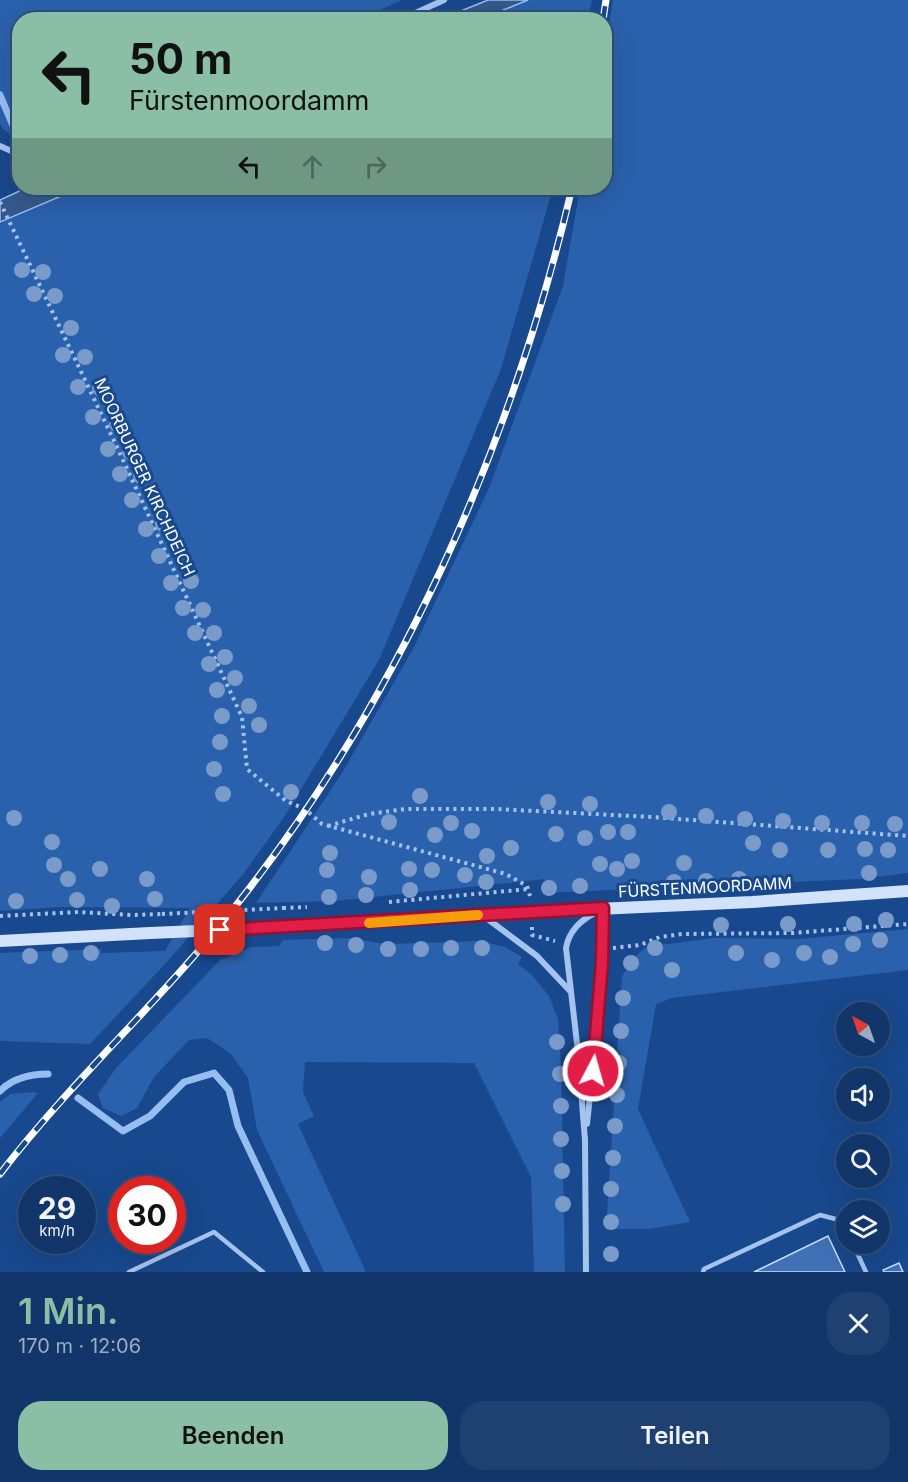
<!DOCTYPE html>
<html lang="de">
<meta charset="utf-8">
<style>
:root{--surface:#12366a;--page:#1f4172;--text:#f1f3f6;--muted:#9cabc1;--line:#31507e;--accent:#8abfa5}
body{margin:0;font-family:Inter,sans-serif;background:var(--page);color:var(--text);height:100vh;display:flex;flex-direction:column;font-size:22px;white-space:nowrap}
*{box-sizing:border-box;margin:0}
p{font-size:20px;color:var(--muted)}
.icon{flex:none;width:33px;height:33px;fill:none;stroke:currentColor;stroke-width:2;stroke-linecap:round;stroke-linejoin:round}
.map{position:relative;height:1272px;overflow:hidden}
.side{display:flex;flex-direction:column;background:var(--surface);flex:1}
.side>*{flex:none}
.guide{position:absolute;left:12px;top:12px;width:600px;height:183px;border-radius:24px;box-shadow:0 6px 24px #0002,0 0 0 2px var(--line);background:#8abfa5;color:#111;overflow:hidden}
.needle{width:39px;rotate:320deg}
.fabs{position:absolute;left:836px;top:1002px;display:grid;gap:12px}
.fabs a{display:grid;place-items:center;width:54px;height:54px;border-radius:50%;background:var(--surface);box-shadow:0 6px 24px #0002,0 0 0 2px var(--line);font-size:30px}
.speed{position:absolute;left:18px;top:1176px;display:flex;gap:12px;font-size:30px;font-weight:700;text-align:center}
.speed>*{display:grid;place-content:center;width:78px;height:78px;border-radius:50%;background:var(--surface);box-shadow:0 6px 24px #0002,0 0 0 2px var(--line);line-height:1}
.speed small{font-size:15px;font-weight:400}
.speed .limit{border:9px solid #d22;background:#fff;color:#111}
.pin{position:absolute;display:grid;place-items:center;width:51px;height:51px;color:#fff;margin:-26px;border-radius:12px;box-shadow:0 3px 9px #0006}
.me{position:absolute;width:66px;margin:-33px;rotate:6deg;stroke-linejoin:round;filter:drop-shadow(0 0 4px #0008)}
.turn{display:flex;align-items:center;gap:21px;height:126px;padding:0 18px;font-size:27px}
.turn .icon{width:78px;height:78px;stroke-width:2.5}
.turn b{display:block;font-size:42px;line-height:51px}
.lanes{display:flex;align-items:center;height:57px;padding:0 18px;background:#0003;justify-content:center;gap:30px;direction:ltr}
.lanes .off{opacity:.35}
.round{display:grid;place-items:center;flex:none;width:63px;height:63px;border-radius:24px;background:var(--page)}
.head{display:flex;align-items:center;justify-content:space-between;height:102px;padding:0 18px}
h1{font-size:36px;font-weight:600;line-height:45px;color:var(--accent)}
.primary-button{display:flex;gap:12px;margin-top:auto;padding:12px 18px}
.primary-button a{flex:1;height:69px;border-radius:24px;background:var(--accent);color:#111;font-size:24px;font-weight:600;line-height:69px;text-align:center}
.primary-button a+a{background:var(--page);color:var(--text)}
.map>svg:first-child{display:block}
.green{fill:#2a61ac}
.water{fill:#35598c;stroke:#96bef1;stroke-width:1.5}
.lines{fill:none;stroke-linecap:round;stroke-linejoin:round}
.stream{stroke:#96bef1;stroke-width:7}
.building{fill:#4071b6;stroke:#cadffb;stroke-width:1.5}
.path{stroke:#a4c3ef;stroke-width:4;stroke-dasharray:3 4.5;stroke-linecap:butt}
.service{stroke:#a4c3ef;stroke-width:4.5}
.minor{stroke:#a4c3ef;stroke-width:6}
.secondary{stroke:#d1e2fa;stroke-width:12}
.rail-casing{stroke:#fff;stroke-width:7}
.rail{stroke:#18488d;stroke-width:4.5;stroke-dasharray:14;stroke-linecap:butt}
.path-bridge{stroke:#a4c3ef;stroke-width:4;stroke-dasharray:3 4.5;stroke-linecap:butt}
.secondary-bridge{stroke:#d1e2fa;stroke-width:12}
.tree{fill:#7a9bca}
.route-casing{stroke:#92132f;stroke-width:15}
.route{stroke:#e11d48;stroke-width:10}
.slow{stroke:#f59e0b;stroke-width:10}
.labels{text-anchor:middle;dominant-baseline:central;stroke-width:6;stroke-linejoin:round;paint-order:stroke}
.street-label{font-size:16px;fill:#fff;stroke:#18488d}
</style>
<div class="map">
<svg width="908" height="1272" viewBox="0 0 908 1272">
<rect width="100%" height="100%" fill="#18488d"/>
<g class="green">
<polygon points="0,0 402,0 358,20 20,20 19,140 3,129 0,124"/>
<polygon points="528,0 592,0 588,19 481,19"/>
<polygon points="613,0 908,0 908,873 860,879 545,893 545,879 335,901 256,903 342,773 413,649 489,488 563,286 580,188 604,188 605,48"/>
<polygon points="80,188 553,188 501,369 379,660 285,816 244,873 166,963 90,1044 0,1041 0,953 101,949 101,953 165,951 190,908 61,907 0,911 0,222"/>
<polygon points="908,929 908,970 672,998 656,1004 638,1109 690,1222 648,1229 606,1229 622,976 633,959 646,947 713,938 798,939"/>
<polygon points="349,938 386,944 480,941 505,947 522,957 518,964 531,974 549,996 558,1019 561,1065 565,1272 534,1272 531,1177 474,1063 305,1062 303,1092 314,1116 298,1124 366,1272 324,1272 257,1130 248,1078 230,1053 207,1038 189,1040 154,1077 137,1108 121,1116 103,1108 98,1094 116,1068 220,960 251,947 279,946 283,940"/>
<polygon points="33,1092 38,1093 0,1138 0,1102 10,1094"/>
</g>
<g class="water">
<polygon points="488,0 528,0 481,19 441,19"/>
<polygon points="26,188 80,188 0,222 0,200"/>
</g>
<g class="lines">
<g class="stream">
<polyline points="0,95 14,128"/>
<path d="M0,1091c13,-13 30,-17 48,-17"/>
<polyline points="78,1098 123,1131 150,1116 184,1082 214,1073 229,1090 238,1126 307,1272"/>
</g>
</g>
<g class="building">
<polygon points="828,1236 845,1272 754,1272"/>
<polygon points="899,1263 903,1272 884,1272 883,1270"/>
</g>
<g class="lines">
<g class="path">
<polyline points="0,202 116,445 242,717 247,769 286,801 305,809 322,824 506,874 527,886 530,896"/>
<polyline points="328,826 369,814 405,809 496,809 652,817 908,836"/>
<polyline points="389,902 529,889"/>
<polyline points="283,908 307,907"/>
<polyline points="0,916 78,912 131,915 162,914"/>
<polyline points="532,927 532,935 555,941"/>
<polyline points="613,948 640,945 660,937 682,934 793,933 908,924"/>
</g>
<g class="service">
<polyline points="853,1244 866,1272"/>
<polyline points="129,1272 214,1232 263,1272"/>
<polyline points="703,1272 704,1269 820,1215 843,1221 846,1227"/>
</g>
<g class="minor">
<polyline points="400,20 444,0"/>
<polyline points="0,146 20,155"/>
<polyline points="485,917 537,956 570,991"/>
<path d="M587,1124c8,-72 14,-143 16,-216"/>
<path d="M586,1272l-1,-132 -7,-88 -12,-104c3,-17 16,-29 31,-36"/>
</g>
<g class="secondary">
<polyline points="266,928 531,912 752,902 908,891"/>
<polyline points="0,941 150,933"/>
</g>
<defs>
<g id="rail">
<polyline points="603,20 606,0"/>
<path d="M0,1174c72,-94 161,-173 234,-266 166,-209 277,-461 338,-720"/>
</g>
</defs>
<use href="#rail" class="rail-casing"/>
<use href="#rail" class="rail"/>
<polyline class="path-bridge" points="162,914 283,908"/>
<polyline class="secondary-bridge" points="150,933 266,928"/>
</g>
<g class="tree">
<circle cx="22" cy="270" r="8"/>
<circle cx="43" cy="272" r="8"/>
<circle cx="34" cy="294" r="8"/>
<circle cx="55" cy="296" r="8"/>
<circle cx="71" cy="328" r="8"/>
<circle cx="63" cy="355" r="8"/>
<circle cx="85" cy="357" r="8"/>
<circle cx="78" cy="387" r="8"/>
<circle cx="100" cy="388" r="8"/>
<circle cx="93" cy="417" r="8"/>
<circle cx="117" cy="424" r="8"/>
<circle cx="108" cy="449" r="8"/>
<circle cx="130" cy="452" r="8"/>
<circle cx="120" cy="474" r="8"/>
<circle cx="141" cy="476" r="8"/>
<circle cx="132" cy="500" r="8"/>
<circle cx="163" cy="524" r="8"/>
<circle cx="146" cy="529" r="8"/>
<circle cx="159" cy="556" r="8"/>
<circle cx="191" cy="581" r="8"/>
<circle cx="171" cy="583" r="8"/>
<circle cx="183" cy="608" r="8"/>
<circle cx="203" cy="610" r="8"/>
<circle cx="195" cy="633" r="8"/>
<circle cx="214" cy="633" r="8"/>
<circle cx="225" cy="657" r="8"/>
<circle cx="209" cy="664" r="8"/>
<circle cx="235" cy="678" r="8"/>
<circle cx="217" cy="690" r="8"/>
<circle cx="249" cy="706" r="8"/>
<circle cx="222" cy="716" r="8"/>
<circle cx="259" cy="725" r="8"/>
<circle cx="220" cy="742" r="8"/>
<circle cx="214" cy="769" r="8"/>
<circle cx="291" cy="792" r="8"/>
<circle cx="223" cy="794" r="8"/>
<circle cx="420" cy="796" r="8"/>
<circle cx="548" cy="802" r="8"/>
<circle cx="590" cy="804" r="8"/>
<circle cx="669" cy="812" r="8"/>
<circle cx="706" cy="816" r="8"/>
<circle cx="14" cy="818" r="8"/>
<circle cx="745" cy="819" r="8"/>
<circle cx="783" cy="821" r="8"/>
<circle cx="389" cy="822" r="8"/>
<circle cx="451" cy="823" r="8"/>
<circle cx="822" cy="823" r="8"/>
<circle cx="862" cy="823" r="8"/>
<circle cx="895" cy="824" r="8"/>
<circle cx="472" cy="831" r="8"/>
<circle cx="608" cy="832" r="8"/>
<circle cx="628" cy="832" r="8"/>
<circle cx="556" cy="834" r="8"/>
<circle cx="435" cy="835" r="8"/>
<circle cx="585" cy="838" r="8"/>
<circle cx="52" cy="842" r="8"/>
<circle cx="753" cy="843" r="8"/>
<circle cx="511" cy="848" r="8"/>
<circle cx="865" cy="849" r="8"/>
<circle cx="780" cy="850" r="8"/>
<circle cx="828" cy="850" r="8"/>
<circle cx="888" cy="850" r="8"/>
<circle cx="330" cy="853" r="8"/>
<circle cx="487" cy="856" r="8"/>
<circle cx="632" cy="861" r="8"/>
<circle cx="684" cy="863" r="8"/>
<circle cx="600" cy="864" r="8"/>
<circle cx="54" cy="865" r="8"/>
<circle cx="100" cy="869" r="8"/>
<circle cx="409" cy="869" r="8"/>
<circle cx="617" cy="869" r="8"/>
<circle cx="327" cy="870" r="8"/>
<circle cx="432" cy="870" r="8"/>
<circle cx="869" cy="873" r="8"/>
<circle cx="465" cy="875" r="8"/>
<circle cx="369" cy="877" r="8"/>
<circle cx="68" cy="879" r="8"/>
<circle cx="147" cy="879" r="8"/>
<circle cx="739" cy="879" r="8"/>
<circle cx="706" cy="881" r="8"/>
<circle cx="486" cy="882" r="8"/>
<circle cx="674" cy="882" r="8"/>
<circle cx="580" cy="886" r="8"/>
<circle cx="549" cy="888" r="8"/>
<circle cx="410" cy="890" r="8"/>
<circle cx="366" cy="895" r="8"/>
<circle cx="329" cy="897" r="8"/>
<circle cx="155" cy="899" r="8"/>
<circle cx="77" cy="900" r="8"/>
<circle cx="16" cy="901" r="8"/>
<circle cx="112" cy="906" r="8"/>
<circle cx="886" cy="920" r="8"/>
<circle cx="788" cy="924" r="8"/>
<circle cx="854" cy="924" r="8"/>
<circle cx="721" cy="925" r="8"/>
<circle cx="880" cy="940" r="8"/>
<circle cx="325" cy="943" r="8"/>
<circle cx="853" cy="944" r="8"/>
<circle cx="356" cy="945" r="8"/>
<circle cx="451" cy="948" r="8"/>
<circle cx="482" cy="948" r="8"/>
<circle cx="655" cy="948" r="8"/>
<circle cx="388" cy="949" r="8"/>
<circle cx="421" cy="949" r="8"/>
<circle cx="91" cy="953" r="8"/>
<circle cx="736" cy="953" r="8"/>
<circle cx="804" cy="953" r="8"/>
<circle cx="60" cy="955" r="8"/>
<circle cx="30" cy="956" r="8"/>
<circle cx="830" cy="957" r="8"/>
<circle cx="772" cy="960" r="8"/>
<circle cx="631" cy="963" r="8"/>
<circle cx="672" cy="970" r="8"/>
<circle cx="623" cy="998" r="8"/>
<circle cx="621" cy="1031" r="8"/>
<circle cx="557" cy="1042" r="8"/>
<circle cx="619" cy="1063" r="8"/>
<circle cx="560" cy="1074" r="8"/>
<circle cx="617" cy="1095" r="8"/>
<circle cx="561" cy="1106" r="8"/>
<circle cx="615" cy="1126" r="8"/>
<circle cx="561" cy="1139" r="8"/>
<circle cx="613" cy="1158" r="8"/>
<circle cx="562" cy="1171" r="8"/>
<circle cx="611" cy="1189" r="8"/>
<circle cx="563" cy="1204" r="8"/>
<circle cx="611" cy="1222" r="8"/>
<circle cx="611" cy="1254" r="8"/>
</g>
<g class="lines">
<defs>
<polyline id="route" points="220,930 603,908 602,963 593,1071"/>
</defs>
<use href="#route" class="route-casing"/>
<use href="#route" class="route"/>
<polyline class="slow" points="369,923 478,915"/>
</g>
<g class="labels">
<g class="street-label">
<text transform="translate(145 477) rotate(65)">MOORBURGER KIRCHDEICH</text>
<text transform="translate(705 887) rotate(-3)">FÜRSTENMOORDAMM</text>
</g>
</g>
</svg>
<div class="fabs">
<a><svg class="needle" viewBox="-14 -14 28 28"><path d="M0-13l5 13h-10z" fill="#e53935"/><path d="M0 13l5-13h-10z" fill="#9cabc1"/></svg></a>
<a><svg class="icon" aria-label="sound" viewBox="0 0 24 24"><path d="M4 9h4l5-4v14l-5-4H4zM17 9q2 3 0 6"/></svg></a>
<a><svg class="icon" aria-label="search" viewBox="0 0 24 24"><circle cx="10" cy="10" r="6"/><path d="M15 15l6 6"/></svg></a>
<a><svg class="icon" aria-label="layers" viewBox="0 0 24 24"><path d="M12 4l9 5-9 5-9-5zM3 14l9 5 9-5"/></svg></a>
</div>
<div class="speed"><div>29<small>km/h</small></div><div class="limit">30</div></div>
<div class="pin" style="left:220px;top:930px;background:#d93025"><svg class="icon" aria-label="arrive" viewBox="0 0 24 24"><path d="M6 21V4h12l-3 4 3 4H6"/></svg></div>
<svg class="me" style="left:593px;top:1071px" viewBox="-20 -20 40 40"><circle r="17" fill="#e11d48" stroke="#fff" stroke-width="3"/><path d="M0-11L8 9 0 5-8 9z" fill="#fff"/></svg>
<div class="guide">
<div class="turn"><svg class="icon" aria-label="left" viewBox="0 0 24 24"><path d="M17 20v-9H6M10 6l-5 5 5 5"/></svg><div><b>50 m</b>Fürstenmoordamm</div></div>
<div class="lanes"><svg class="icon" aria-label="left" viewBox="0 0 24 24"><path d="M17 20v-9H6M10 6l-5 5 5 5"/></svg><svg class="icon off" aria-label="ahead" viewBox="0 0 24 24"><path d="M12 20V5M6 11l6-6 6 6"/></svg><svg class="icon off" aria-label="right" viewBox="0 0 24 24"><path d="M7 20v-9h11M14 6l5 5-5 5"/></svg></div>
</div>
</div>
<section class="side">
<div class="head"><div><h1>1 Min.</h1><p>170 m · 12:06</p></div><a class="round"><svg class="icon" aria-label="close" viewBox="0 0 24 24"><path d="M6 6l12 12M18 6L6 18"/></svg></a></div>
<div class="primary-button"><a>Beenden</a><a>Teilen</a></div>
</section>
